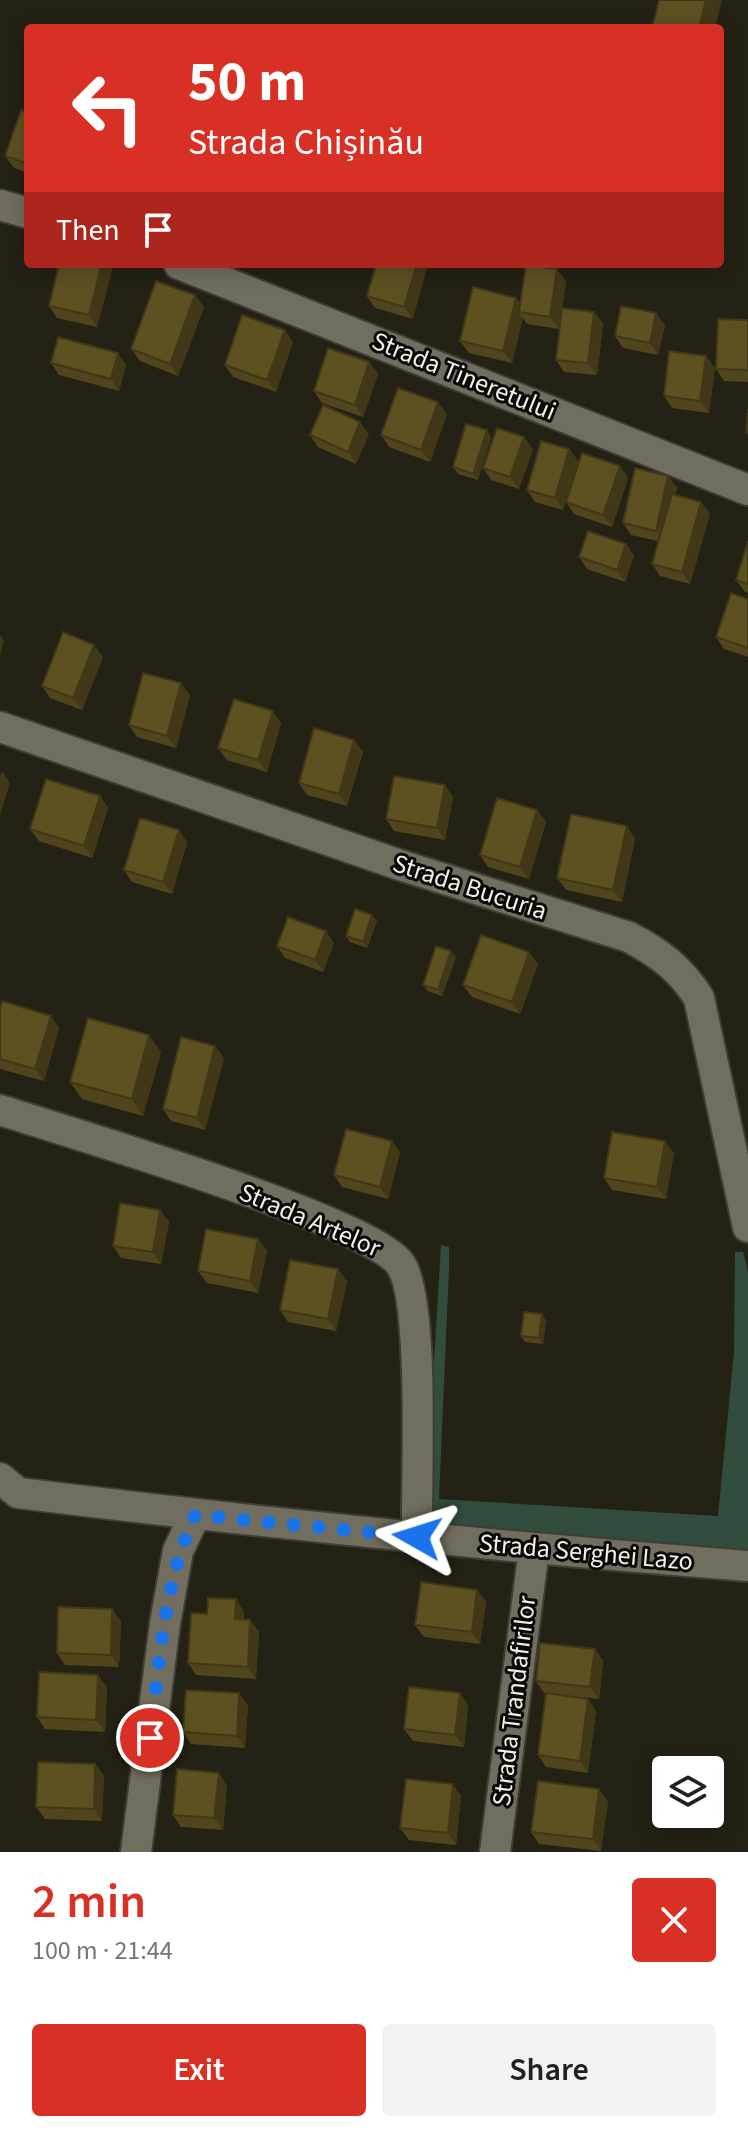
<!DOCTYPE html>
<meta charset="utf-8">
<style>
:root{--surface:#fff;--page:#f2f2f2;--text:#202124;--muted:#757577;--accent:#d93025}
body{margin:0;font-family:"Source Sans 3",sans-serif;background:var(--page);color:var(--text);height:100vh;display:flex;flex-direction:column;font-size:30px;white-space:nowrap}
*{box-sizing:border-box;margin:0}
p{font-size:26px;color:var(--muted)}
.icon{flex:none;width:44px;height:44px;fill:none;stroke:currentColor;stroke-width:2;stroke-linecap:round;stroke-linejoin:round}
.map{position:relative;height:1852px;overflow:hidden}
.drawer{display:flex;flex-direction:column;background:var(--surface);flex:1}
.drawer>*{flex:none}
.top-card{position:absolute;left:24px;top:24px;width:700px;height:244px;border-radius:8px;box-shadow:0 4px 20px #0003;background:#d93025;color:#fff;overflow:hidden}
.buttons{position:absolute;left:652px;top:1756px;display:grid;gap:16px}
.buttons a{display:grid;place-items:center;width:72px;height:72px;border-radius:8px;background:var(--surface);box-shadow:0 4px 20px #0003;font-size:40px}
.pin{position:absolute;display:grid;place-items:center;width:68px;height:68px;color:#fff;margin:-34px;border:4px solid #fff;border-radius:50%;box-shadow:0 2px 8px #0007}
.me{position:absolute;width:88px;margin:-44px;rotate:276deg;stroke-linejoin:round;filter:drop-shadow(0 0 6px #0008)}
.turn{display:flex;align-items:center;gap:28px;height:168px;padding:0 32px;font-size:36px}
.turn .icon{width:104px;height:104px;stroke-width:2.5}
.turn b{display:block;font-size:56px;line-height:68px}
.then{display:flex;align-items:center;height:76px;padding:0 32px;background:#0003;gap:16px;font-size:30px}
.round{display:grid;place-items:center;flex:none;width:84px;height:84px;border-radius:8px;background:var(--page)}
.headline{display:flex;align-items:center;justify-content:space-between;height:136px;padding:0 32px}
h1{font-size:48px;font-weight:600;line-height:60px;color:var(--accent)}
.primary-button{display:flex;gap:16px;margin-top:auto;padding:16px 32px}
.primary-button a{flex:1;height:92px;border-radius:8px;background:var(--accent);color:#fff;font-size:32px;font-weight:600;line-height:92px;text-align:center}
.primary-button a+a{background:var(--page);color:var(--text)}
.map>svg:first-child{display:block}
.grass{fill:#324d3d}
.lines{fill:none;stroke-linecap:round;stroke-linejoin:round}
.minor-casing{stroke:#3f3d35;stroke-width:34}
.minor{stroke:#726e5f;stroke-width:30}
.wall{fill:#50451c}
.shaded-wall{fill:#413817}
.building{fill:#5d5021;stroke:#413817;stroke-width:2}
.route{stroke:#1a73e8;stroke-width:14;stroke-dasharray:0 25.2}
.labels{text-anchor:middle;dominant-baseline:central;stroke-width:6;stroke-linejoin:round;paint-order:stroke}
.street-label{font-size:26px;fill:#f2f0e8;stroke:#0c0a06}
</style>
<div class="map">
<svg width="748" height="1852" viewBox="0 0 748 1852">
<rect width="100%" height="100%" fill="#242115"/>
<polygon class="grass" points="441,1245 449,1247 449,1269 439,1499 718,1516 734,1352 735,1252 743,1252 748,1272 748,1553 446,1530 433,1514 426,1495"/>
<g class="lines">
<defs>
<g id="minor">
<polyline points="0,205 28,213"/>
<polyline points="179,264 748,490"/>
<path d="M0,727l403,139 226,71c30,16 51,31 70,61l49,229"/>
<path d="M0,1110c67,22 372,111 401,155 24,38 15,218 16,272"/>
<path d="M0,1478l18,15c243,30 486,54 730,73"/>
<polyline points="136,1852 165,1623 178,1551 195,1515"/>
<polyline points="495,1852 534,1549"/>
</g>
</defs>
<use href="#minor" class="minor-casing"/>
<use href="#minor" class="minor"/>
</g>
<g class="wall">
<polygon points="28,112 28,173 14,168 5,156"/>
<polygon points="59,264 107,264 112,270 97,327 57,318 49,306"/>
<polygon points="376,264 413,319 375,308 367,296"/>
<polygon points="566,281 559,329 527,324 523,318 512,363 469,353 460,341 516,298 520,303"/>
<polygon points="195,295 204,307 178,376 140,361 131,349"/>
<polygon points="594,312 603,324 597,375 564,372 556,360"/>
<polygon points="748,320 748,382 724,381 716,369"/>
<polygon points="665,325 658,355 623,348 615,336"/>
<polygon points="293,342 276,392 233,377 225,365"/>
<polygon points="369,362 378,374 363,417 322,403 314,391"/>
<polygon points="51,363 126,365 119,391 59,375"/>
<polygon points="715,368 709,413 672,408 664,396"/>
<polygon points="447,414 430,462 389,447 381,435"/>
<polygon points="369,434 356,464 318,447 310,435"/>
<polygon points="491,437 478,480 458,474 453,467"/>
<polygon points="533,449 519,489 491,480 483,468"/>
<polygon points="569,449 578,461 563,510 535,502 527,490"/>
<polygon points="620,466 628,478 612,527 574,514 566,502"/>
<polygon points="668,476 677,488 675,495 701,502 710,514 690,584 660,576 652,564 658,541 631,535 623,523"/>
<polygon points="748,541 748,593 745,592 736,580"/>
<polygon points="626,544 634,556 625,582 587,569 579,557"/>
<polygon points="748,599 748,657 724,649 716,637"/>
<polygon points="103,657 82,710 50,698 42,686"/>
<polygon points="190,695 176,748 137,737 129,725"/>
<polygon points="281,723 267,772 227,760 218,748"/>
<polygon points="354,740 363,752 347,806 307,795 299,783"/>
<polygon points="445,785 453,797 445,840 394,831 386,819"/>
<polygon points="100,796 108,808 92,858 39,841 30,829"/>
<polygon points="546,822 529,879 488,867 480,855"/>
<polygon points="635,838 622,902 566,890 557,878"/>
<polygon points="187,842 172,894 132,882 124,870"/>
<polygon points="377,921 367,948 350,942 346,936"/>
<polygon points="334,943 323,972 285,958 277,946"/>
<polygon points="456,957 442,996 428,991 423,985"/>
<polygon points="538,964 520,1014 472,997 463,985"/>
<polygon points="0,1009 59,1028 44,1081 0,1069"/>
<polygon points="161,1052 143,1116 82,1099 70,1082"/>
<polygon points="224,1058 205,1130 171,1121 163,1109"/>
<polygon points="392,1141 400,1153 388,1199 342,1187 334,1175"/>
<polygon points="674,1153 666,1199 612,1190 604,1178"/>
<polygon points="160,1210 169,1222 161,1264 121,1258 113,1246"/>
<polygon points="258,1239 267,1251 258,1293 207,1283 198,1271"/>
<polygon points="347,1281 336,1331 288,1322 280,1310"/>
<polygon points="546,1320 543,1344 525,1342 521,1336"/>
<polygon points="477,1590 486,1602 480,1644 424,1637 415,1625"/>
<polygon points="244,1611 244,1619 250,1620 259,1632 256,1679 196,1675 188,1663 207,1614"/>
<polygon points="121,1621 119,1667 65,1665 57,1653"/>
<polygon points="595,1649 603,1661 599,1699 553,1694 596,1711 588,1773 546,1767 538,1755 546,1693 544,1693 536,1681"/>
<polygon points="107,1687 105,1732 45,1729 37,1717"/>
<polygon points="248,1705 245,1748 191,1744 183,1732"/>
<polygon points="468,1705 464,1747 413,1741 404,1729"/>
<polygon points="95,1764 104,1776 102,1821 45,1819 36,1807"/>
<polygon points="227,1785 223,1830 181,1827 173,1815"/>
<polygon points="461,1796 456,1845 409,1840 400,1828"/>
<polygon points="608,1801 601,1851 539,1844 531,1832"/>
</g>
<g class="shaded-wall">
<polygon points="706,0 722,0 715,28 699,28"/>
<polygon points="102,264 107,264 112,270 97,327 89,315"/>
<polygon points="417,264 428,264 413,319 404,307"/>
<polygon points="557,269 566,281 559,329 550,317"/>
<polygon points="195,295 204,307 178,376 170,364"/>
<polygon points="516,298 525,310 519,312 523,318 512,363 503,351"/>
<polygon points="594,312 603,324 597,375 588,363"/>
<polygon points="656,313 665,325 658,355 650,343"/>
<polygon points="285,330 293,342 276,392 267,380"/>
<polygon points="118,353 126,365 119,391 111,379"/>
<polygon points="706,356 715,368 709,413 700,401"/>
<polygon points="369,362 378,374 363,417 355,405"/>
<polygon points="438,402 447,414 430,462 421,450"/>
<polygon points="360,422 369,434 356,464 348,452"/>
<polygon points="487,430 491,437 478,480 473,474"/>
<polygon points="524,437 533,449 519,489 510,477"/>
<polygon points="569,449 578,461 563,510 555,498"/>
<polygon points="620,466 628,478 612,527 603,515"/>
<polygon points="668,476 677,488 664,543 656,531"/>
<polygon points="701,502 710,514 690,584 682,572"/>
<polygon points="626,544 634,556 625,582 617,570"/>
<polygon points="0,635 4,641 0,655"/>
<polygon points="94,645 103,657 82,710 73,698"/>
<polygon points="181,683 190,695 176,748 167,736"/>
<polygon points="273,711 281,723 267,772 258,760"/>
<polygon points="354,740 363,752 347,806 339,794"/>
<polygon points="2,771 10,783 0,815 0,777"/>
<polygon points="445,785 453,797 445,840 437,828"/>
<polygon points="100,796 108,808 92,858 84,846"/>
<polygon points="537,810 546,822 529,879 520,867"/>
<polygon points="627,826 635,838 622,902 613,890"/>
<polygon points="179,830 187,842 172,894 163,882"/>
<polygon points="372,915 377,921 367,948 363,942"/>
<polygon points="326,931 334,943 323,972 315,960"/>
<polygon points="451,951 456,957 442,996 438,990"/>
<polygon points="529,952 538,964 520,1014 512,1002"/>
<polygon points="51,1016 59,1028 44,1081 35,1069"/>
<polygon points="149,1035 161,1052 143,1116 132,1099"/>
<polygon points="215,1046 224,1058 205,1130 197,1118"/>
<polygon points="392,1141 400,1153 388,1199 380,1187"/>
<polygon points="665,1141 674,1153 666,1199 657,1187"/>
<polygon points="160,1210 169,1222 161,1264 153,1252"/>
<polygon points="258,1239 267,1251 258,1293 250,1281"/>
<polygon points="338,1269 347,1281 336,1331 328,1319"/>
<polygon points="542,1314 546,1320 543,1344 539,1338"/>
<polygon points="477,1590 486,1602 480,1644 472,1632"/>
<polygon points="236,1599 244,1611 243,1631 235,1619"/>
<polygon points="112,1609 121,1621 119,1667 111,1655"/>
<polygon points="250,1620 259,1632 256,1679 248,1667"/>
<polygon points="595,1649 603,1661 599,1699 590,1687"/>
<polygon points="98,1675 107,1687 105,1732 96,1720"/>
<polygon points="239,1693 248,1705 245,1748 237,1736"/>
<polygon points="460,1693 468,1705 464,1747 455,1735"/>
<polygon points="588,1699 596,1711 588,1773 580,1761"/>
<polygon points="95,1764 104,1776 102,1821 94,1809"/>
<polygon points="219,1773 227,1785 223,1830 214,1818"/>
<polygon points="453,1784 461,1796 456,1845 448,1833"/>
<polygon points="599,1789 608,1801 601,1851 593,1839"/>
</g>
<g class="building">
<polygon points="659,0 706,0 699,28 652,28"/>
<polygon points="21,110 28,112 28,164 5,156"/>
<polygon points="59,264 102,264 89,315 49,306"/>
<polygon points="376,264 417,264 404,307 367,296"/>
<polygon points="526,265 557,269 550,317 519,312"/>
<polygon points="156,281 195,295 170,364 131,349"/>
<polygon points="473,287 516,298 503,351 460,341"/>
<polygon points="621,306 656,313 650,343 615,336"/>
<polygon points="562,308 594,312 588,363 556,360"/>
<polygon points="242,315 285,330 267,380 225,365"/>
<polygon points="718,319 748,320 748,370 716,369"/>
<polygon points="58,337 118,353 111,379 51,363"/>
<polygon points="328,348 369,362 355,405 314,391"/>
<polygon points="669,351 706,356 700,401 664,396"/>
<polygon points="398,388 438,402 421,450 381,435"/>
<polygon points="323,405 360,422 348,452 310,435"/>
<polygon points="748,409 748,433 746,433"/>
<polygon points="466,424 487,430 473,474 453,467"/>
<polygon points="497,428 524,437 510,477 483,468"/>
<polygon points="541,441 569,449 555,498 527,490"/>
<polygon points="582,453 620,466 603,515 566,502"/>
<polygon points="635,468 668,476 656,531 623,523"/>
<polygon points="672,494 701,502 682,572 652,564"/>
<polygon points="588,531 626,544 617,570 579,557"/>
<polygon points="748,541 748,584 736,580"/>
<polygon points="731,593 748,599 748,648 716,637"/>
<polygon points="63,632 94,645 73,698 42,686"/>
<polygon points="143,673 181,683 167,736 129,725"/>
<polygon points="234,699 273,711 258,760 218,748"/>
<polygon points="314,728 354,740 339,794 299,783"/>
<polygon points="394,776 445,785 437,828 386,819"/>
<polygon points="46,779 100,796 84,846 30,829"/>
<polygon points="497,798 537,810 520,867 480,855"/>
<polygon points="571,814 627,826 613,890 557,878"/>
<polygon points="140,818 179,830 163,882 124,870"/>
<polygon points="355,909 372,915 363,942 346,936"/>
<polygon points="288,917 326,931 315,960 277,946"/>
<polygon points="481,935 529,952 512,1002 463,985"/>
<polygon points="436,946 451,951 438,990 423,985"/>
<polygon points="2,1001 51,1016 35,1069 0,1059 0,1009"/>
<polygon points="88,1018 149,1035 132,1099 70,1082"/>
<polygon points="181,1037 215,1046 197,1118 163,1109"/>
<polygon points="346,1129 392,1141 380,1187 334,1175"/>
<polygon points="612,1132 665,1141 657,1187 604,1178"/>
<polygon points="120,1203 160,1210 153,1252 113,1246"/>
<polygon points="206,1229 258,1239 250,1281 198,1271"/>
<polygon points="290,1260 338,1269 328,1319 280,1310"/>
<polygon points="524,1312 542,1314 539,1338 521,1336"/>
<polygon points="421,1582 477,1590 472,1632 415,1625"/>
<polygon points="208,1598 236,1599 235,1619 250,1620 248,1667 188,1663 191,1613 207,1614"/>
<polygon points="58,1607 112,1609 111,1655 57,1653"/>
<polygon points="540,1643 595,1649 590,1687 536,1681"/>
<polygon points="39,1672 98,1675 96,1720 37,1717"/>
<polygon points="409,1687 460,1693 455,1735 404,1729"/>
<polygon points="186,1690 239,1693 237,1736 183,1732"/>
<polygon points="546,1693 588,1699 580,1761 538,1755"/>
<polygon points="38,1762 95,1764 94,1809 36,1807"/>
<polygon points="177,1769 219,1773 214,1818 173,1815"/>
<polygon points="406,1779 453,1784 448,1833 400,1828"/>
<polygon points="538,1781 599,1789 593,1839 531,1832"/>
</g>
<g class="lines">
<path class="route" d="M150,1738c10,-76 13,-154 45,-223l222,22"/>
</g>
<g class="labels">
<g class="street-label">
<text transform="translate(464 376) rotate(22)">Strada Tineretului</text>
<text transform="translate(470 887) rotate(18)">Strada Bucuria</text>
<text transform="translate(310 1220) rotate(23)">Strada Artelor</text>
<text transform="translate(586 1552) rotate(5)">Strada Serghei Lazo</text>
<text transform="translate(514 1701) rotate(-83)">Strada Trandafirilor</text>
</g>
</g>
</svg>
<div class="buttons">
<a><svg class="icon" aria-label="layers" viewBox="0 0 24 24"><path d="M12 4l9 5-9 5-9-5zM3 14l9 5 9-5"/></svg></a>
</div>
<div class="pin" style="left:150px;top:1738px;background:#d93025"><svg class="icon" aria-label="arrive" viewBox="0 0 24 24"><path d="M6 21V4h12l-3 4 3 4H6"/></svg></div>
<svg class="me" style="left:417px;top:1537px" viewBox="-20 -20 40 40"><path d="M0-17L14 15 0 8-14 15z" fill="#1a73e8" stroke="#fff" stroke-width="4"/></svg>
<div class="top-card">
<div class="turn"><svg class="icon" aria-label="left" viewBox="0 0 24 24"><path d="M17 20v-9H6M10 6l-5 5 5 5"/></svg><div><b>50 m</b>Strada Chișinău</div></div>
<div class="then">Then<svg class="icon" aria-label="arrive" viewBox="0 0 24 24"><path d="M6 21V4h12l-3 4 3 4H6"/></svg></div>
</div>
</div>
<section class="drawer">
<div class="headline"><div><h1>2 min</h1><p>100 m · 21:44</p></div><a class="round" style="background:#d93025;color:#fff"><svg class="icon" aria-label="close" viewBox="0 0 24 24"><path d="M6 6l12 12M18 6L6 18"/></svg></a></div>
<div class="primary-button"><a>Exit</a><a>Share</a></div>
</section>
